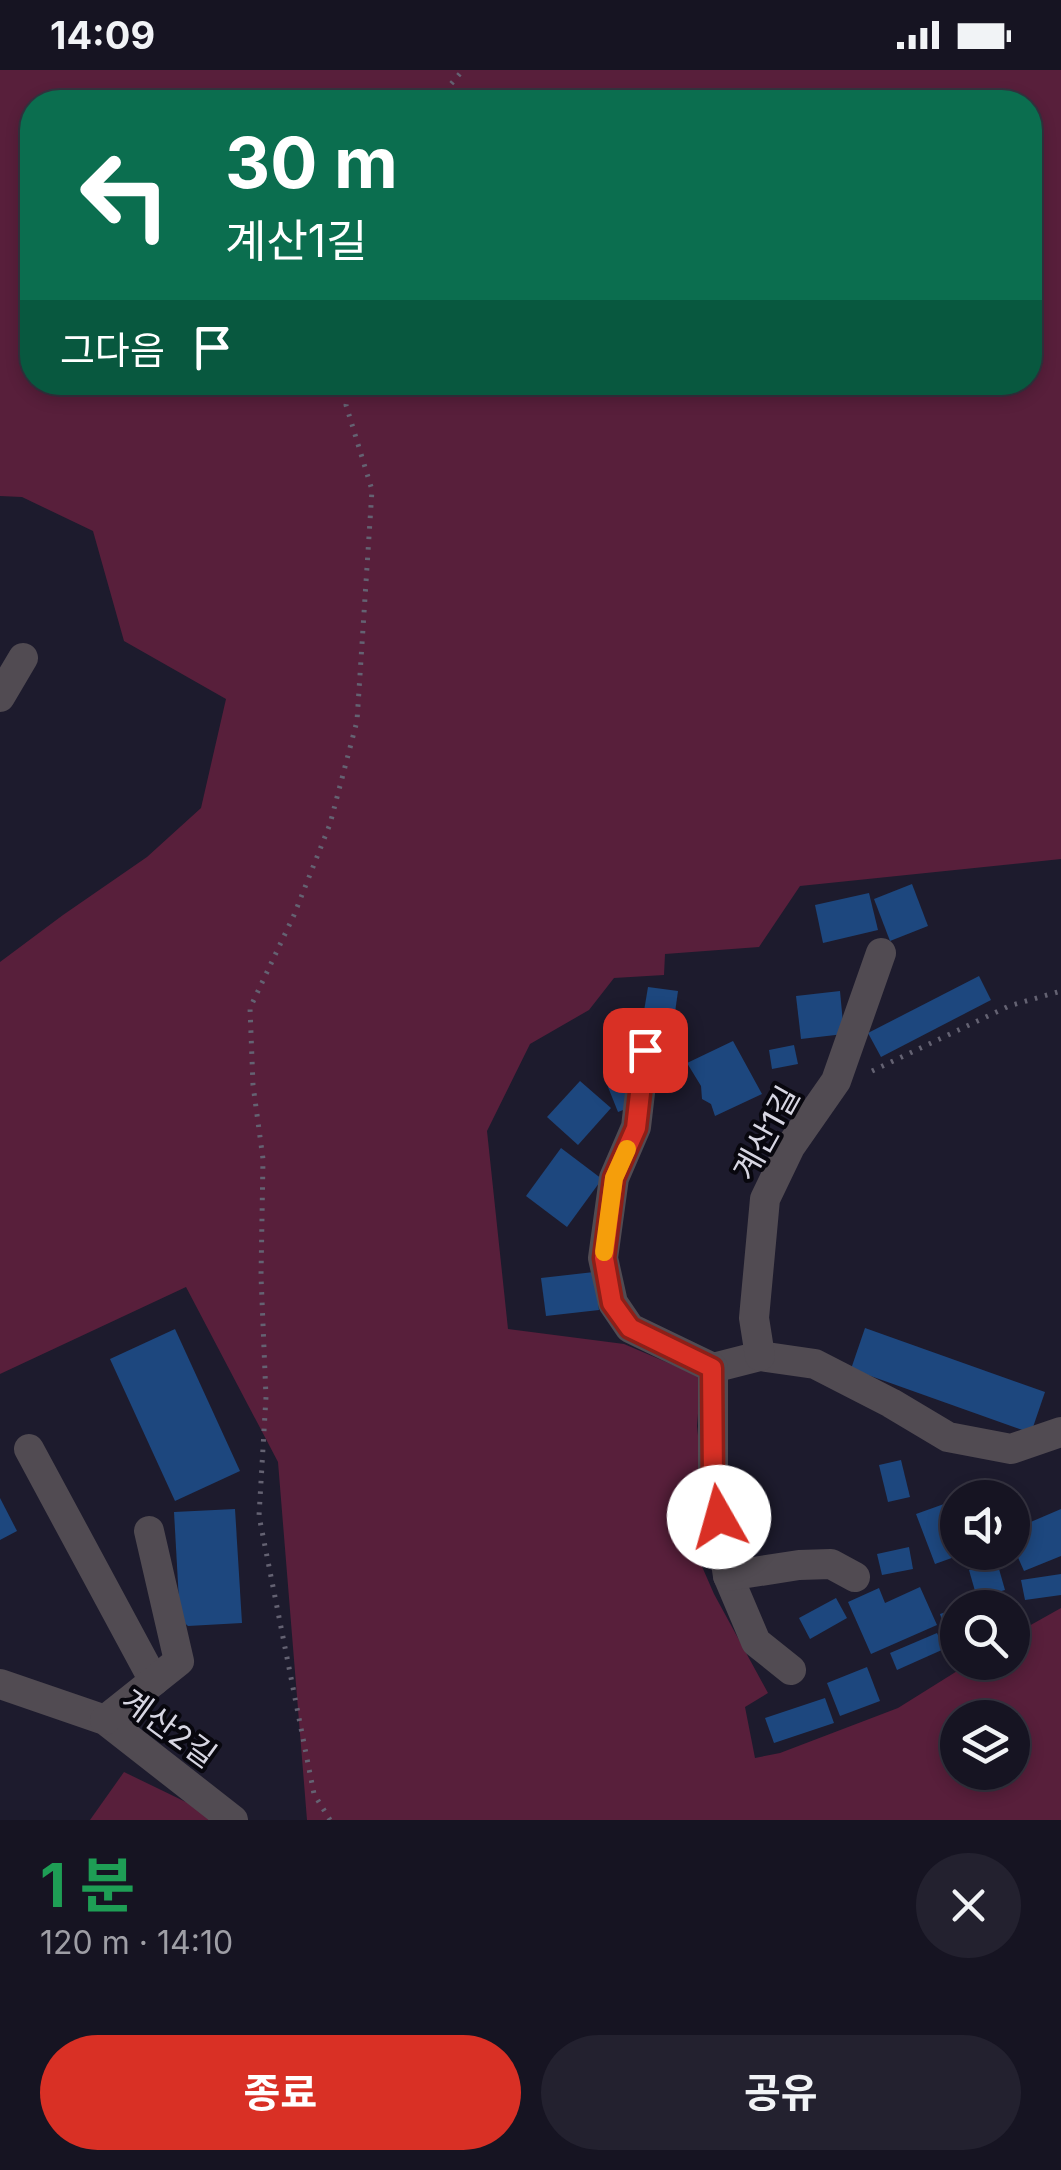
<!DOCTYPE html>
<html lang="ko">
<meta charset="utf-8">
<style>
:root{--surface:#161422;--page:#23212f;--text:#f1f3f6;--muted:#9e9ea5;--line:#353340;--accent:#d93025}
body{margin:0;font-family:Inter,"Noto Sans KR",sans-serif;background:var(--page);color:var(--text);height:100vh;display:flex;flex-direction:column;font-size:38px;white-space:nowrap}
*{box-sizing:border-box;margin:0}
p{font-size:32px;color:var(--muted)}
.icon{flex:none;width:55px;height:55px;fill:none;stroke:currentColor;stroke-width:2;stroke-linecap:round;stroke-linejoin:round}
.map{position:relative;height:1750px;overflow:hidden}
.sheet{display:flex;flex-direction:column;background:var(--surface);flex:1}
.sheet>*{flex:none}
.banner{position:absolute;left:20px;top:20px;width:1022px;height:305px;border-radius:40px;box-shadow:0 5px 15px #0003,0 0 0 2px var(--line);background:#0b6e4f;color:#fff;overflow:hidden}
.controls{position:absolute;left:940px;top:1410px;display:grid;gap:20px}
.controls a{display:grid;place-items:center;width:90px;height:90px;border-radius:50%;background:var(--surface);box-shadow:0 5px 15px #0003,0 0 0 2px var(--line);font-size:50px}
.pin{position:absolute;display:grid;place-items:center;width:85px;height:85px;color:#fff;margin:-42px;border-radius:20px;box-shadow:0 5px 15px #0006}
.me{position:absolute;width:110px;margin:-55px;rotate:353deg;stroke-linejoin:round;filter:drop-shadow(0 0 8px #0008)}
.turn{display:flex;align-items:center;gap:35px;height:210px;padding:0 40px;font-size:45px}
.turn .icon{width:130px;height:130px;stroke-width:2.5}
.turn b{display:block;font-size:70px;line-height:85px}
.then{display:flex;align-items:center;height:95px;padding:0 40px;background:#0003;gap:20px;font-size:38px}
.round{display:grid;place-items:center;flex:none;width:105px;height:105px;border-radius:52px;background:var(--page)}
.head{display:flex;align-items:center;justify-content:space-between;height:170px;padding:0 40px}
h1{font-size:60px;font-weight:700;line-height:75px;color:#1e9e55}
.primary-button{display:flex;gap:20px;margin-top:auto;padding:20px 40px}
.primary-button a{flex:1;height:115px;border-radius:60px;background:var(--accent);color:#fff;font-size:40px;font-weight:700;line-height:115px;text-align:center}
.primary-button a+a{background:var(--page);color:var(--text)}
.status{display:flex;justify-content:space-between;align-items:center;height:70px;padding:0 50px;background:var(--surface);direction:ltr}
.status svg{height:28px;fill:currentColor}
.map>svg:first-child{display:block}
.green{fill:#581f3b;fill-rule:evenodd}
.building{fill:#1d477e}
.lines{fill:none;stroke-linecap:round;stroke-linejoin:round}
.path{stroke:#646272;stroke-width:5;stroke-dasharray:2.5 8;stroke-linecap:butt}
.minor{stroke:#514b52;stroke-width:30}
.route-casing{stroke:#8d1f18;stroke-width:25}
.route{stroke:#d93025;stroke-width:18}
.slow{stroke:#f59e0b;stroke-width:18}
.labels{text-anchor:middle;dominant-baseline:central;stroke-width:8;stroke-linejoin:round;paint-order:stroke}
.street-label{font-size:32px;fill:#d7d6e2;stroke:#08070e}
</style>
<div class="status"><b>14:09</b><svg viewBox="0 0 49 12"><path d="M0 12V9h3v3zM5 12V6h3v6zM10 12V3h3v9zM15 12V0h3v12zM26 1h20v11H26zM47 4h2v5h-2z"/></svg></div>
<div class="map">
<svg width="1061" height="1750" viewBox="0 0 1061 1750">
<rect width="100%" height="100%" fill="#1d1b2d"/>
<g class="green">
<path d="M0,0h1061v789l-261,27 -41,61 -94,7 -1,21 -50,3 -25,32 -59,34 -43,87 21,198 116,15 77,33 -4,49 7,67 -7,62 17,39 54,99 -23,14 10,51 25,-5 118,-45 72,-45 42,-1 1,-27 48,-27v212h-754l-29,-358 -92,-175 -186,87v-412l63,-47 84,-58 54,-49 25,-109 -102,-58 -31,-110 -71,-34 -22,-1zM32,32h998v280h-998zM958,1648h54v54h-54z"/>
<polygon points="124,1702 223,1750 90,1750"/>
</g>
<g class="building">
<polygon points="912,814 928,856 890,871 874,829"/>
<polygon points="869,823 878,860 823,873 815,835"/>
<polygon points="979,906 991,930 881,987 868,963"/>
<polygon points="648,917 678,921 672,964 641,959"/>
<polygon points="840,921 844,964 801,969 796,926"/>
<polygon points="733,971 762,1024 715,1046 711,1034 702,1029 701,1016 687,993"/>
<polygon points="794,975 798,994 772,999 769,980"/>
<polygon points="623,1004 636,1035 618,1042 606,1012"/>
<polygon points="580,1011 611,1038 578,1075 547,1047"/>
<polygon points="561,1078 602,1109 567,1157 526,1126"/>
<polygon points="594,1202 599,1240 546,1246 541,1208"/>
<polygon points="865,1258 1045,1322 1031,1363 851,1299"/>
<polygon points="175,1259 240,1401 175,1431 110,1289"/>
<polygon points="901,1390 910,1427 888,1432 879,1395"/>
<polygon points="1001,1412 1007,1428 976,1428 974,1423"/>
<polygon points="0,1428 17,1461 0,1470"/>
<polygon points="958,1429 958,1482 993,1483 964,1494 960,1485 935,1494 916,1444"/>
<polygon points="235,1439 242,1553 188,1556 180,1549 174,1442"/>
<polygon points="1061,1439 1061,1486 1024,1501 1012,1474 1012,1441 1019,1457"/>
<polygon points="909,1477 913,1499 882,1505 877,1484"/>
<polygon points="997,1492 1005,1520 977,1528 969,1500"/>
<polygon points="1061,1504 1061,1525 1025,1530 1021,1510"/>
<polygon points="920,1517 937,1555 871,1584 848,1532 879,1518 885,1533"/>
<polygon points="836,1528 847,1548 810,1569 799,1548"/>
<polygon points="958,1538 958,1572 950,1574 940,1544"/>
<polygon points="937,1563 944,1579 897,1600 890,1583"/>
<polygon points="867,1597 880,1631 840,1646 827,1613"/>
<polygon points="825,1628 834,1653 774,1673 765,1648"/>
</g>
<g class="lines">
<g class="path">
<polyline points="441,32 451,14 463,0"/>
<polyline points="872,1001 1009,936 1061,921"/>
<polyline points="330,1750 314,1724 259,1446 266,1327 261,1206 263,1089 253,1015 250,938 294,845 330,754 357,651 372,420 346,335 350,312"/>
</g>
<g class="minor">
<polyline points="0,627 23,588"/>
<polyline points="645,980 636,1057 614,1108 603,1188 613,1233 630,1258 713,1298 760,1286 815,1294 891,1333 948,1367 1011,1379 1061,1362"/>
<polyline points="760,1286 754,1248 765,1129 790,1077 836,1011 881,883"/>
<polyline points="713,1298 713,1409 728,1506 756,1572 791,1600"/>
<polyline points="29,1379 154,1611"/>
<polyline points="728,1506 799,1495 831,1494 855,1507"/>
<polyline points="0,1614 105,1650 233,1750"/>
<polyline points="105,1650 179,1591 149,1461"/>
</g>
</g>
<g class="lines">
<defs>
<polyline id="route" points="645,980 636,1058 614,1108 604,1188 612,1233 630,1258 712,1298 713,1409 719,1447"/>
</defs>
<use href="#route" class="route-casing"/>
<use href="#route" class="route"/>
<polyline class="slow" points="604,1182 614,1108 627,1079"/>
</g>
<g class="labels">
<g class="street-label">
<text transform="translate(766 1063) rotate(-61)">계산1길</text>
<text transform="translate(169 1658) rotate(36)">계산2길</text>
</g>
</g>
</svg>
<div class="controls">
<a><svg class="icon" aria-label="sound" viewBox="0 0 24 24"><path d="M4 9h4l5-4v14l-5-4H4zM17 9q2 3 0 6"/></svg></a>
<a><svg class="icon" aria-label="search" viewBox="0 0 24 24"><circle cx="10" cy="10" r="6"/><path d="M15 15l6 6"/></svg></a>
<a><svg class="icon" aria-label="layers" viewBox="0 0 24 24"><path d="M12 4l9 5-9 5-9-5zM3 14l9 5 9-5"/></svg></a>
</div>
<div class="pin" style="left:645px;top:980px;background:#d93025"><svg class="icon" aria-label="arrive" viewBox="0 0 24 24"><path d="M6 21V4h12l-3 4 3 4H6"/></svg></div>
<svg class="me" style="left:719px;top:1447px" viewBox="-20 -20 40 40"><circle r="19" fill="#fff"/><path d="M0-13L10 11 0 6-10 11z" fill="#d93025"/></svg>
<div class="banner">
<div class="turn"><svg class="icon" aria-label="left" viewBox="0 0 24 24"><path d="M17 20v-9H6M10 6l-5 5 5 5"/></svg><div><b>30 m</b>계산1길</div></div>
<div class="then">그다음<svg class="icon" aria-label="arrive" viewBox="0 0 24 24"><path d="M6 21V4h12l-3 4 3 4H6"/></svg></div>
</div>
</div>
<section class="sheet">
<div class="head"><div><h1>1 분</h1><p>120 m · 14:10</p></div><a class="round"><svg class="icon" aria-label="close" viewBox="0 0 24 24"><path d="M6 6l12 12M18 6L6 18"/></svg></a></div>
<div class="primary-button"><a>종료</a><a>공유</a></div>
</section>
